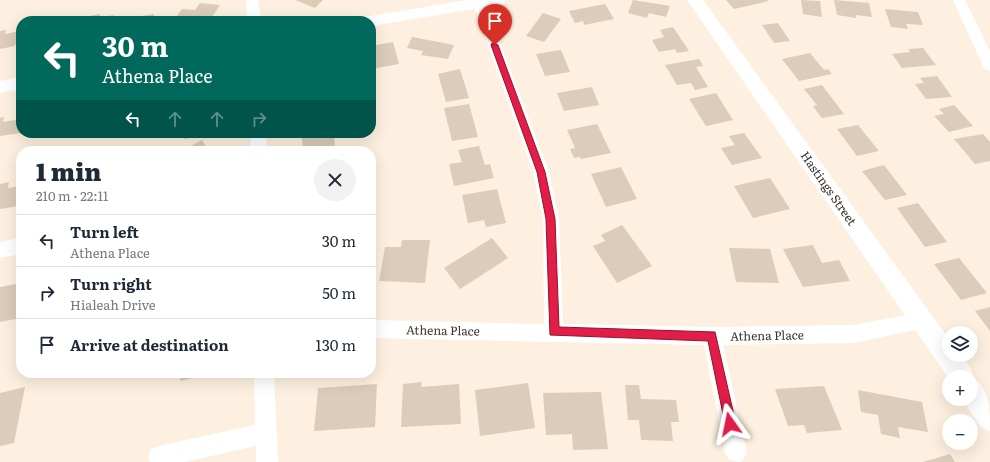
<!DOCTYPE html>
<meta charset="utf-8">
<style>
:root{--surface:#fff;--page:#f2f2f3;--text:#1f2937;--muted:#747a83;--line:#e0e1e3}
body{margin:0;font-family:Literata,serif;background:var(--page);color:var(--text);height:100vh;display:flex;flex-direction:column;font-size:15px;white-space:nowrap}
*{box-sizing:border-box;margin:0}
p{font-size:13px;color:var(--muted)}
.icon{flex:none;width:22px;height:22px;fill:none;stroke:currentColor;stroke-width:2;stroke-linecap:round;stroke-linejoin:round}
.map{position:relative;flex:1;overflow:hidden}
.side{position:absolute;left:16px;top:146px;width:360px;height:232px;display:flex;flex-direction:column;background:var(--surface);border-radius:16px;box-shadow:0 4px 16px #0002}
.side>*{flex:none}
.hud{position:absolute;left:16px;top:16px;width:360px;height:122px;border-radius:16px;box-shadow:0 4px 16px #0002;background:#00695c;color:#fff;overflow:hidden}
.buttons{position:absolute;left:942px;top:326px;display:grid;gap:8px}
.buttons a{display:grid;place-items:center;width:36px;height:36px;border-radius:50%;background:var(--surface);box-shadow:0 4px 16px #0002;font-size:20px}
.pin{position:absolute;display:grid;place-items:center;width:34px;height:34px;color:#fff;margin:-41px -17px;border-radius:50% 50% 50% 0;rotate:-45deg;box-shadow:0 0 4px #0007}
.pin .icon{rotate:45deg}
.me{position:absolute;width:44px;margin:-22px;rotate:348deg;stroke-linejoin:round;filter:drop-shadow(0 0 3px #0008)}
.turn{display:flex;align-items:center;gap:14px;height:84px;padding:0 20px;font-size:18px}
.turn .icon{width:52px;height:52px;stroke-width:2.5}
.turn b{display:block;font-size:28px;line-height:34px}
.lanes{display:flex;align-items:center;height:38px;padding:0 20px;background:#0003;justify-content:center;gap:20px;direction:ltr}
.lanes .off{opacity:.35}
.round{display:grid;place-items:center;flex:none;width:42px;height:42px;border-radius:21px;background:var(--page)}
.head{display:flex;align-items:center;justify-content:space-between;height:68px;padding:0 20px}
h1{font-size:24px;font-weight:800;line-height:30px}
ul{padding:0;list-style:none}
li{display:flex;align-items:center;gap:12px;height:52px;padding:0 20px;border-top:1px solid var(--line)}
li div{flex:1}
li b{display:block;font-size:15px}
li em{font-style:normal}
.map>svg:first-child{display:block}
.building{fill:#dcccb9}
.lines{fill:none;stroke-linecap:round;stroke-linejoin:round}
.minor{fill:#fff;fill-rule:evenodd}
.tertiary{fill:#fff;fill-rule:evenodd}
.route{fill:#e11d48;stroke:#92132f}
.labels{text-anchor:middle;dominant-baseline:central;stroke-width:3;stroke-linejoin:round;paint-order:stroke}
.street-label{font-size:12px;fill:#3b352d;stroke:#fff}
</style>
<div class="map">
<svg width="990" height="462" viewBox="0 0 990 462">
<rect width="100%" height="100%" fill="#fdf0e0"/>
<g class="building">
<polygon points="295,0 323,0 315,8"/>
<polygon points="633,0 670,6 666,17 649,13 647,18 628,13"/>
<polygon points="726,0 767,0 769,1 734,9"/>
<polygon points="801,0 820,1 822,17 803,14"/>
<polygon points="834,0 869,3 872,17 856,15 856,18 837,15"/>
<polygon points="200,3 220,5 210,20 173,21 182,9 195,10"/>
<polygon points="605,4 614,19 584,25 583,21 575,23 569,11"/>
<polygon points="885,9 918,12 923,25 906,24 908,29 891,27"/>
<polygon points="543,13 561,19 544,42 526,36"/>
<polygon points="100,14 100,17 114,15 113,21 78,21 79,18"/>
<polygon points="154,14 154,21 124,21 124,19"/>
<polygon points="778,23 790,41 774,43 762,25"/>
<polygon points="673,27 689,51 677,53 675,49 659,52 652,40 664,37 660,30"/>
<polygon points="6,30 5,34 19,31 15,46 0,49 0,31"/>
<polygon points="412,37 454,45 448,59 421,55 423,51 407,48"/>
<polygon points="393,42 399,64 371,69 371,46"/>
<polygon points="923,48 936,65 902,68 892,54 910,52 908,49"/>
<polygon points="561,50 570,72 545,76 536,54"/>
<polygon points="810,53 824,70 828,69 832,74 799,81 782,59"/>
<polygon points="699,59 703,66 696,67 708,87 695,90 691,83 677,85 665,65"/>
<polygon points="460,69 469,98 446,102 438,74"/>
<polygon points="937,76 952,97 926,99 915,84 924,83 920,78"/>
<polygon points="822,85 844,114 822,118 813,106 817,105 804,89"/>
<polygon points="592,87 599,105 564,111 557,93"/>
<polygon points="716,93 733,120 706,126 689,99"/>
<polygon points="469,104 478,137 452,141 444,108"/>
<polygon points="954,105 973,126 949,132 934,116 944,114 939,109"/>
<polygon points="21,108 21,133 0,136 0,118 4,117 3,122 16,120 19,109"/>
<polygon points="597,124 611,153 581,159 580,157 574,158 570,149 575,148 567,130"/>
<polygon points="858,125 879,151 857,156 837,129"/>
<polygon points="184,133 211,133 211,134 184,139"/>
<polygon points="334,133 335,151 303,151 302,138"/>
<polygon points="744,133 762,158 732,165 721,148 735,145 729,136"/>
<polygon points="983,134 990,142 990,161 975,164 954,139"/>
<polygon points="202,140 209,151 181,151"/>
<polygon points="479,146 485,165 490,164 494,178 454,186 449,164 462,162 458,150"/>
<polygon points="884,165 907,195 885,200 862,171"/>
<polygon points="621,167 637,199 606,207 591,174"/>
<polygon points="770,178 790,209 753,218 734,186"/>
<polygon points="9,182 8,188 21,186 18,206 0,209 0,184"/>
<polygon points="497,189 506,223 486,227 484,220 468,223 462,195"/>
<polygon points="918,203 947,242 925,247 897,208"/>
<polygon points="622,225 652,266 617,283 593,246 605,241 601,235"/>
<polygon points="492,238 508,258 460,289 444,268"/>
<polygon points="402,240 430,240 425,283 379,281 385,247 401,247"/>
<polygon points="813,245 822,263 839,260 850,281 803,287 783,249"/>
<polygon points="729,248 770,249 779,283 736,282"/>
<polygon points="959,258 987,293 961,300 934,264"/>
<polygon points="21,283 21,318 0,322 0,287"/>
<polygon points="990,307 990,331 975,311"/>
<polygon points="181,373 208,373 209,374 180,381"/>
<polygon points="422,382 421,387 459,384 461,424 401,427 403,384"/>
<polygon points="528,383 535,428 480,436 475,390"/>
<polygon points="377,384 375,427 314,431 318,388"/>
<polygon points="625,385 639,385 641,399 676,400 679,422 671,422 673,441 641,440 639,420 628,420"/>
<polygon points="824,386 842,430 807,433 804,425 788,426 775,389"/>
<polygon points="25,387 14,443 0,446 0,393"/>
<polygon points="858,390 922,402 928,432 898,427 900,438 881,434 878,415 861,412"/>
<polygon points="601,392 608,449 573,450 572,434 546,435 543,393"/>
<polygon points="950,454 955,462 923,462"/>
</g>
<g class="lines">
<g class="minor">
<polygon points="246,0 258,0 261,21 247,21"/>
<polygon points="472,0 484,0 549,172 559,219 563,324 712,327 854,325 922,312 929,315 931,321 929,327 854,343 723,345 747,453 743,460 740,462 729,460 725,453 704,345 371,338 371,320 544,324 543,219 533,172"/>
<polygon points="953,0 965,0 990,51 990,71 985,69 983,66"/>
<polygon points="250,133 266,133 267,151 251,151"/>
<polygon points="21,238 21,254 0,258 0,242"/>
<polygon points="254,373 274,373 278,462 256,462 256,446 184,462 150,462 148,457 151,449 159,446 255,425"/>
</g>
<g class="tertiary">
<polygon points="467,0 505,0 503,4 371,26 371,21 363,21 365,17"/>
<path d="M687,0h16l246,339v16h12l10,13 2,11c17,8 17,33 17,52l-9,-4 -19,-28h9v-22h-22v2z"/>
<polygon points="21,77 21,89 0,93 0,81"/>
</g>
</g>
<polygon class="route" points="492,43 498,45 545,172 555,219 559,327 715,332 736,424 734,428 730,429 726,428 725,424 708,341 550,335 546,219 537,172 491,45"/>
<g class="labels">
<g class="street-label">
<text transform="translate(829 188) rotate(55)">Hastings Street</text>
<text transform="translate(443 330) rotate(1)">Athena Place</text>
<text transform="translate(767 335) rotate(-1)">Athena Place</text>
</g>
</g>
</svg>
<div class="buttons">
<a><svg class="icon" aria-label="layers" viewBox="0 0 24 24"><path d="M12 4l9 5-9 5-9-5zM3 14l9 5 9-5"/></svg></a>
<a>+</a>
<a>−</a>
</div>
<div class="pin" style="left:495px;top:45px;background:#d93025"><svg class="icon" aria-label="arrive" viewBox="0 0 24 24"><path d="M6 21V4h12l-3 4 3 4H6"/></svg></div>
<svg class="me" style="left:730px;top:424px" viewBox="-20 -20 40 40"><path d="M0-17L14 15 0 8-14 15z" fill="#e11d48" stroke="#fff" stroke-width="4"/></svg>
<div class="hud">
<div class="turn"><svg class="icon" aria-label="left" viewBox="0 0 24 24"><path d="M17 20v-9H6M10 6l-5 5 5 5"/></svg><div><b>30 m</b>Athena Place</div></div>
<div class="lanes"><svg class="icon" aria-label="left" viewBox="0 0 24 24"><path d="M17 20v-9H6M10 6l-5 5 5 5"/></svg><svg class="icon off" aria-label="ahead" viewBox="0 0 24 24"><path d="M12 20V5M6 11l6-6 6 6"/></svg><svg class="icon off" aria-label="ahead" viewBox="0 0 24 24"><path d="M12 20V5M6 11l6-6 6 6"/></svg><svg class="icon off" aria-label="right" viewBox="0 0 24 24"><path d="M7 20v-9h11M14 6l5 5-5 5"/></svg></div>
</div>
<section class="side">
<div class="head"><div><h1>1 min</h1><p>210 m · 22:11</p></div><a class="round"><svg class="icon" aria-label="close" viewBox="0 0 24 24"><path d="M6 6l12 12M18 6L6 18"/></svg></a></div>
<ul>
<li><svg class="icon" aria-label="left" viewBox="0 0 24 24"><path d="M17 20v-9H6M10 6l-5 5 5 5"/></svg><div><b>Turn left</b><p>Athena Place</p></div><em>30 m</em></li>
<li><svg class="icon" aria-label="right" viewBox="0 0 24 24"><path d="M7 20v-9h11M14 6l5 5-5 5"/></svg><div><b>Turn right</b><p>Hialeah Drive</p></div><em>50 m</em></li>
<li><svg class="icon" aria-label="arrive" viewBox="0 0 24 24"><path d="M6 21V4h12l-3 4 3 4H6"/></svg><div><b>Arrive at destination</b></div><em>130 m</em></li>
</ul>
</section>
</div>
